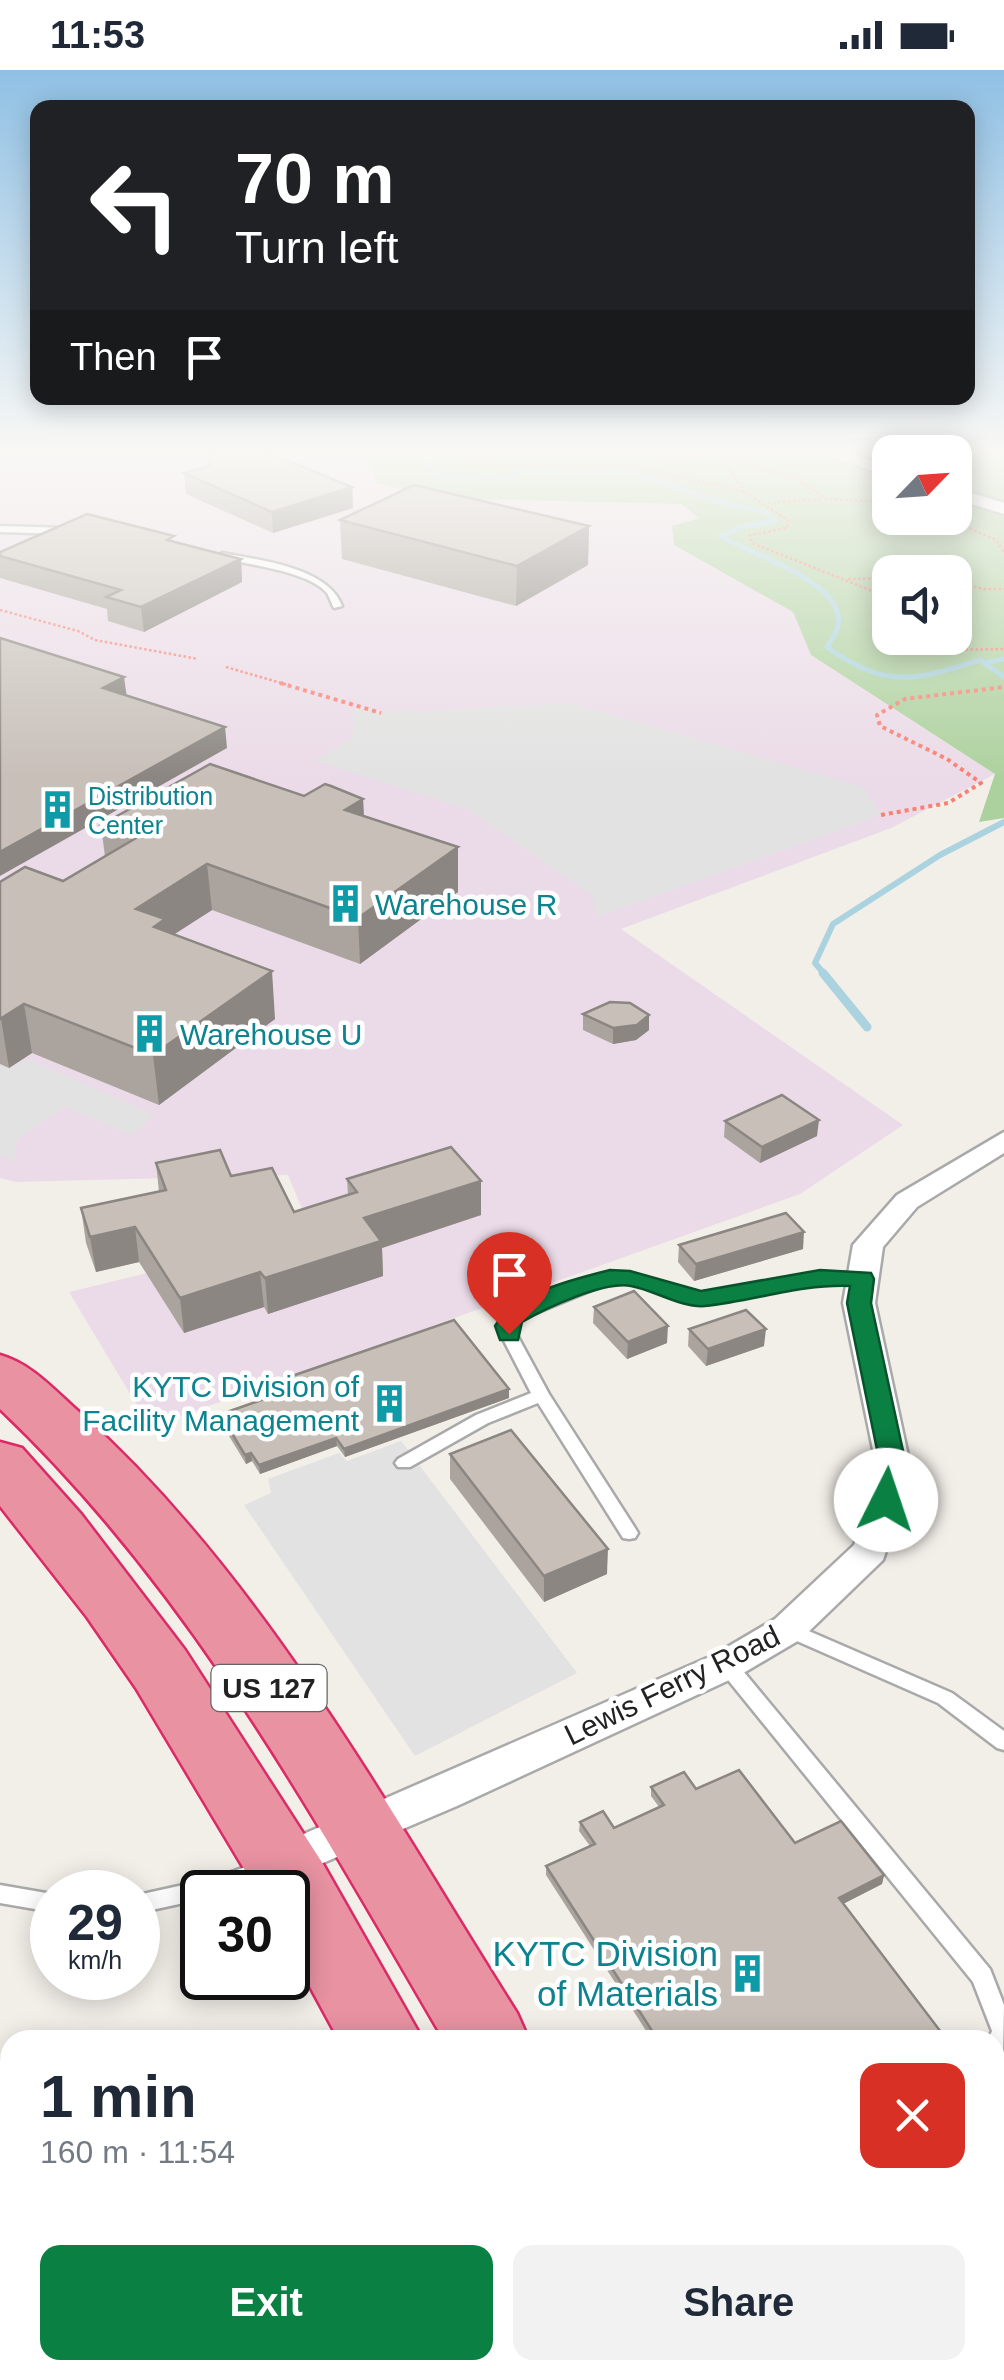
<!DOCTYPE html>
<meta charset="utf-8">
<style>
:root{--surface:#fff;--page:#f2f2f3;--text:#1f2937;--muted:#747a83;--accent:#0b8043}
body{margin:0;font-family:Arial,sans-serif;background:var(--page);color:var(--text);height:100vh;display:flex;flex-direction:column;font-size:38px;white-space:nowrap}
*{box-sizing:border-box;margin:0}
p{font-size:32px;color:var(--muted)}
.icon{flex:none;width:55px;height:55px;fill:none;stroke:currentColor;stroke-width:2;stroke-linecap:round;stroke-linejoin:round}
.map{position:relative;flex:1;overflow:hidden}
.side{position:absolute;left:0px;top:1960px;width:1005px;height:350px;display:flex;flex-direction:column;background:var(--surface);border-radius:30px 30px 0 0;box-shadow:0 5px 25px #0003}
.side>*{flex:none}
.guide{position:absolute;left:30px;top:30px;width:945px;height:305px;border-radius:20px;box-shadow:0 5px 25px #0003;background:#202124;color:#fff;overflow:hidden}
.needle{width:65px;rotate:65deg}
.tools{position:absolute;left:872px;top:365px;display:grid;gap:20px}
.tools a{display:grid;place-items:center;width:100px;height:100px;border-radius:20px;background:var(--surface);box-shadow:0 5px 25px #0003;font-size:50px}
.speed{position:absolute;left:30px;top:1800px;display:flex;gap:20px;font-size:50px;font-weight:700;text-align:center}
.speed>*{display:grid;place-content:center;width:130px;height:130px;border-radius:50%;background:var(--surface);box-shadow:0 5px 25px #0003;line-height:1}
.speed small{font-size:25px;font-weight:400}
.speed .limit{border:5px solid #111;border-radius:15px;background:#fff;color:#111}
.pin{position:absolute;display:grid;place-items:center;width:85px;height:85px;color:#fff;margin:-102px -42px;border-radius:50% 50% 50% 0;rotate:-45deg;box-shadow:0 0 10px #0007}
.pin .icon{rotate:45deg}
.me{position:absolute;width:110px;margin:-55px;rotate:4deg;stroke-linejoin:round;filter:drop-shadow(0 0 8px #0008)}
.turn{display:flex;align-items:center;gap:35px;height:210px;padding:0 40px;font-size:45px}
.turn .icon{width:130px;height:130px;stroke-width:2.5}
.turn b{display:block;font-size:70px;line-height:85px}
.then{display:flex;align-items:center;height:95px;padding:0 40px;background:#0003;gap:20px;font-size:38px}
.round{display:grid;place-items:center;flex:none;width:105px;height:105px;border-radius:20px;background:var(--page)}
.overview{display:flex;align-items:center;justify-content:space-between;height:170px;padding:0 40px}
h1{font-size:60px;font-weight:700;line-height:75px}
.action{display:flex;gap:20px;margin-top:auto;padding:20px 40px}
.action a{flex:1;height:115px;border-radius:20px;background:var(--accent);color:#fff;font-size:40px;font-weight:700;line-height:115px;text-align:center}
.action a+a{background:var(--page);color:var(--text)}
.status{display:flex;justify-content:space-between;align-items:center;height:70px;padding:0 50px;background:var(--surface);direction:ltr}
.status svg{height:28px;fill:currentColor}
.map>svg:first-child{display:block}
.industrial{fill:#ebdbe8}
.forest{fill:#add19e;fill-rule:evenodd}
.parking{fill:#e2e2e2}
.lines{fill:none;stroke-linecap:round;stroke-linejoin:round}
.stream-far2{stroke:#aad3df;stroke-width:5}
.stream-far1{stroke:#aad3df;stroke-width:6}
.stream{stroke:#aad3df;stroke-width:9}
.lane-casing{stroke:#a9a9a9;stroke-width:5}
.street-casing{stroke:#a9a9a9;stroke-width:5}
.highway-casing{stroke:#dc2a67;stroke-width:5}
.path-far1{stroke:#fa8072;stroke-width:2.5;stroke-dasharray:2.5 2.5;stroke-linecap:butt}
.path{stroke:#fa8072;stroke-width:4;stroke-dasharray:4 4;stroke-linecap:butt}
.lane{fill:#fff;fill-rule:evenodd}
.street{fill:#fff;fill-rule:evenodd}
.highway{fill:#e892a2;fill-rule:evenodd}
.wall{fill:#aba49e}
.shaded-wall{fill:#8b8681}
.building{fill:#c7bfb8;stroke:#8b8681;stroke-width:2.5}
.route{fill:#0b8043;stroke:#07532c;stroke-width:2.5}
.labels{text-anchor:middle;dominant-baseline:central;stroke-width:9;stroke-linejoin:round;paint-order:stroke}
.far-culture-label{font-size:25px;fill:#0d838f;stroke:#fff;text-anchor:start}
.shield{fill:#fff;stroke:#646464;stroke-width:2.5}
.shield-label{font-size:28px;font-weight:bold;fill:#222}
.culture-label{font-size:30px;fill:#0d838f;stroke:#fff;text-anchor:start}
.street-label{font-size:30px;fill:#222;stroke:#fff}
.near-culture-label{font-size:35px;fill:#0d838f;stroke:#fff;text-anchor:end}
</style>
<div class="status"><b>11:53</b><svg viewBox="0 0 49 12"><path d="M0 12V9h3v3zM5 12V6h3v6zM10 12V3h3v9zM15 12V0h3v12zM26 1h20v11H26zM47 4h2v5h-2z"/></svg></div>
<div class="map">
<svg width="1004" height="2310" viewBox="0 0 1004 2310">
<rect width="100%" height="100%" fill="#f2efe9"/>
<polygon class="industrial" points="0,383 362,383 378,413 681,434 700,448 674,475 793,542 811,585 995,704 891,758 621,859 903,1055 800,1124 150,1357 69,1222 312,1163 288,1105 16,1112 0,1108"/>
<path class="forest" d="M362,383h528v65h65v-65h49v365l-25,4 16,-48 -184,-119 -18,-43 -119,-67 -2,-19 27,-8 -18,-14 -246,-6 -57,-15zM890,502h65v66h-65z"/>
<g class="parking">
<polygon points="570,633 863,717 881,745 597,847 593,826 468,739 315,691 352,668 355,637 381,643"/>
<polygon points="28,989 154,1045 132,1065 65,1037 19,1068 14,1080 17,1090 0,1086 0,995 11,999"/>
<polygon points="401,1371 577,1603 415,1686 244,1435 271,1423 268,1409 339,1383 347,1391"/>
</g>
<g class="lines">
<g class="stream-far2">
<path d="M430,383l-2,16 12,7 74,1 5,-7 67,5 43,-3 102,33 32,6 13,10 -35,6 -20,9c29,19 126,46 117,90 -1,7 -8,15 -11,21 59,42 87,34 153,13l24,17"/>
<polyline points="984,593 1004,589"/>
</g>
<polyline class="stream-far1" points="826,906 815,893 833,854 940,785 1004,752"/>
<polyline class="stream" points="823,903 867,957"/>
<defs>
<g id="lane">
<polygon points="0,456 67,458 71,461 67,464 0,462"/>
<path d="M222,483c36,7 106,14 120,53l-8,2c-1,-1 -6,-14 -7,-15 -18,-22 -81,-29 -108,-35l-1,-2z"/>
<polygon points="610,1202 630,1203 700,1224 820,1202 863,1204 871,1209 863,1214 820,1212 700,1234 629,1213 611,1212 519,1250 515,1256 517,1265 549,1324 635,1458 638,1463 635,1468 629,1469 623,1468 538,1333 488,1353 410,1397 398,1397 395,1393 398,1389 476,1345 531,1323 501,1265 499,1256 507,1242 522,1234"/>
<polygon points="788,1552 952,1623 1004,1661 1004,1680 997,1678 938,1633 781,1564 779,1559 781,1554"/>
<polygon points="727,1588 734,1590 990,1899 1004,1935 1003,1986 995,1989 995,1970 988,1970 992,1961 973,1912 720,1600 718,1595 720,1590"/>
<polygon points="264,1790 271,1793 274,1799 271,1805 226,1822 202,1822 202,1829 138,1843 138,1825 215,1808"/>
<polygon points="0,1815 52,1824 52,1842 0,1833"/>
<polygon points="792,2300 819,2300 824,2310 797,2310"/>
</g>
<g id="street">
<polygon points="821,383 847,383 890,397 890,407"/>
<polygon points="955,418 1004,433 1004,444 955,429"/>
<polygon points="1004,1062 1004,1083 917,1137 883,1177 875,1233 912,1404 883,1490 801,1569 740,1605 457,1736 297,1804 282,1810 267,1804 261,1792 267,1780 714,1585 775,1549 854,1475 878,1404 843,1233 853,1175 897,1125"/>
</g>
<g id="highway">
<path d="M0,1285c32,9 54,35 79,57 184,165 307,394 438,601l12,27h-85c-131,-224 -254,-451 -444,-631z"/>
<polygon points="0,1372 22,1378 81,1444 185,1580 323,1794 423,1970 339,1970 288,1876 288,1822 258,1822 136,1618 87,1547 0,1436"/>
<polygon points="521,2300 614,2300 619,2310 525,2310"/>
<polygon points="640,2300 734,2300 739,2310 644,2310"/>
</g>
</defs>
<use href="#lane" class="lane-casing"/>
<use href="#street" class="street-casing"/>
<use href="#highway" class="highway-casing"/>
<g class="path-far1">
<polyline points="468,383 485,395 628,395 745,422 788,450 787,458 750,465 752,473 890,528"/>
<polyline points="635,383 661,388 720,386 797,409 826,429 890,432"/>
<polyline points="729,389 730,402 744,421"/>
<polyline points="768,433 822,429"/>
<polyline points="947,448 996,470 1004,482"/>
<polyline points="848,509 890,508"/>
<polyline points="955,510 982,519 1004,519"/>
<polyline points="0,540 78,561 95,570 198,589"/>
<polyline points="918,568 945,580 1004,579"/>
<polyline points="226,597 288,615"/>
</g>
<g class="path">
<polyline points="280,613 381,643"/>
<polyline points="881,745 948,733 981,713 947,689 880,656 877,645 905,629 1004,617"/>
</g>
<use href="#lane" class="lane"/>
<use href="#street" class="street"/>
<use href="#highway" class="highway"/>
</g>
<g class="wall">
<polygon points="206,383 269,383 352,417 353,438 273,463 186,424 184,403 208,397"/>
<polygon points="340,450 589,456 588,495 516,536 342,489"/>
<polygon points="175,472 241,489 242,512 144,562 108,551 107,539 0,508 0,482"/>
<polygon points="304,726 363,729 364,746 458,822 360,894 212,840 174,864 275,949 159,1035 32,983 9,998 0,994 0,812 63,811 105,787 101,755"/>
<polygon points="583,944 649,945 649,960 636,970 613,974 583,960"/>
<polygon points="725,1051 817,1066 760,1093 724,1067"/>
<polygon points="156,1093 231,1106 294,1142 348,1125 347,1109 481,1145 382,1178 383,1206 268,1244 264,1237 184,1263 139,1192 96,1202 86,1173 81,1138 159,1122"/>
<polygon points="679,1175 803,1179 694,1211 678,1192"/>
<polygon points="594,1237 667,1273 627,1289 593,1253"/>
<polygon points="689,1259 764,1276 706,1296 688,1276"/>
<polygon points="292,1306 509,1319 509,1328 345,1387 337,1376 260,1404 252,1391 246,1394 229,1366 228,1357 231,1356 228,1351 227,1342 295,1318 293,1315"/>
<polygon points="450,1384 607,1504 544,1532 450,1409"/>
<polygon points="651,1717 696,1719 795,1773 884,1805 882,1814 843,1834 941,1962 939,1970 652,1970 546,1805 546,1796 590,1776 579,1761 580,1752 614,1758 659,1737 651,1726"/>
</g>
<g class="shaded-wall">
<polygon points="352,417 353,438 273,463 272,442"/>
<polygon points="589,456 588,495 516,536 517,496"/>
<polygon points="241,489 242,512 144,562 141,537"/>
<polygon points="124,607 127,628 103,618"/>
<polygon points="225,657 227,678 0,806 0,782"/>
<polygon points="363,729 365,773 345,740"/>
<polygon points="458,777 458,822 360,894 358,848"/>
<polygon points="207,794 212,840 167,869 136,839"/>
<polygon points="272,901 275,949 159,1035 153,985"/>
<polygon points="24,934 32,983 9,998 1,949"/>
<polygon points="649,945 649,960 636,970 613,974 613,958"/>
<polygon points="819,1050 817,1066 760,1093 762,1077"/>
<polygon points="481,1111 481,1145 382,1178 383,1206 268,1244 265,1208 364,1148"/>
<polygon points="135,1157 139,1192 96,1202 90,1167"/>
<polygon points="804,1162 803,1179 694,1211 696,1194"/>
<polygon points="260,1202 264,1237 184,1263 180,1228"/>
<polygon points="668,1256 667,1273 627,1289 628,1272"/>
<polygon points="766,1259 764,1276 706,1296 708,1279"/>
<polygon points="509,1319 509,1328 345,1387 344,1379"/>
<polygon points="336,1368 337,1376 260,1404 259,1395"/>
<polygon points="251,1383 252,1391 246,1394 245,1385"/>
<polygon points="608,1479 607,1504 544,1532 544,1506"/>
<polygon points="884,1805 882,1814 837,1837 839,1828"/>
<polygon points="941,1962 939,1970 927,1970"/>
</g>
<g class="building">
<polygon points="208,383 269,383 352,417 272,442 184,403 210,396"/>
<polygon points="414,415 589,456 517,496 340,450"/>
<polygon points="87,444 174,466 167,470 241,489 141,537 106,527 121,520 0,486 0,482"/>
<polygon points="0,568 124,607 103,618 225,657 0,782"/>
<polygon points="210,694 304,726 325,714 331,716 363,729 345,740 458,777 358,848 207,794 136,839 165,849 154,857 272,901 153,985 24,934 0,949 0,812 25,797 63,811 136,768 101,755"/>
<polygon points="610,932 630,933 649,945 637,955 613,958 583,944"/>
<polygon points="782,1025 819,1050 762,1077 725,1051"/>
<polygon points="451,1077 481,1111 364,1148 381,1171 265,1208 260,1202 180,1228 135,1157 90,1167 81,1138 166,1120 156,1093 220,1080 231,1106 272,1098 294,1142 357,1122 347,1109"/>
<polygon points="786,1143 804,1162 696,1194 679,1175"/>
<polygon points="634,1221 668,1256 628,1272 594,1237"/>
<polygon points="746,1240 766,1259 708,1279 689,1259"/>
<polygon points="454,1250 509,1319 344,1379 336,1368 259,1395 251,1383 245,1385 228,1357 235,1355 227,1342 299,1317 292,1306"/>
<polygon points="511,1360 608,1479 544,1506 450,1384"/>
<polygon points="739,1700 795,1773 841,1751 884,1805 839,1828 941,1962 927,1970 658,1970 546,1796 595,1774 580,1752 603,1741 614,1758 664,1735 651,1717 684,1702 696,1719"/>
<polygon points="0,1988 10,2015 10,2300 118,2300 122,2310 0,2310"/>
</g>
<linearGradient id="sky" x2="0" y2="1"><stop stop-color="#8fc0e4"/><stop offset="0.54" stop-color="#f9f8f5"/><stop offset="1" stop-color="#f9f8f5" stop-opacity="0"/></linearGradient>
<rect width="1004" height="707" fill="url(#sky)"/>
<path class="route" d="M610,1200l20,1 71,20 119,-21 51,3 3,6 -3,24 37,171 -12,33h-19l-4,-7 9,-26 -35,-171 3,-17c-50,-2 -96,15 -145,20 -24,2 -51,-16 -74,-20 -27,-5 -85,22 -109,36l-4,18h-18l-5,-14c20,-33 79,-47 115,-56z"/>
<defs>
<symbol id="building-bare" viewBox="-9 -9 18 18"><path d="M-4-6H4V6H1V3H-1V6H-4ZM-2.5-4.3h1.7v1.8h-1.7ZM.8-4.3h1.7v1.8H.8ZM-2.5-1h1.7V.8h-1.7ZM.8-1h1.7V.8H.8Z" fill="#0f9aa8" stroke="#fff" stroke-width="2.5" paint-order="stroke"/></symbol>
</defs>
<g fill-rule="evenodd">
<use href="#building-bare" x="30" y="712" width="55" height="55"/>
<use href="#building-bare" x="318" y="806" width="55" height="55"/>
<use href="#building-bare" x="122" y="936" width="55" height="55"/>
<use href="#building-bare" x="362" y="1306" width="55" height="55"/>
<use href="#building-bare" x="720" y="1876" width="55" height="55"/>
</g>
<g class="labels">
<g class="far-culture-label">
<text x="88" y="726">Distribution<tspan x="88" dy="29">Center</tspan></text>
</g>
<rect class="shield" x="211.5" y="1595" width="115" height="46" rx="8"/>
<g class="shield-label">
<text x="269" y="1618">US 127</text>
</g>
<g class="culture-label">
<text x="375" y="834">Warehouse R</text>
<text x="180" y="964">Warehouse U</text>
<text x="359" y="1316" text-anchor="end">KYTC Division of<tspan x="359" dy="34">Facility Management</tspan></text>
</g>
<g class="street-label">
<text transform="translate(672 1615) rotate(-26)">Lewis Ferry Road</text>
</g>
<g class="near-culture-label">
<text x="718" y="1883">KYTC Division<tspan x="718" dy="40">of Materials</tspan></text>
</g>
</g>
</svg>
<div class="tools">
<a><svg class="needle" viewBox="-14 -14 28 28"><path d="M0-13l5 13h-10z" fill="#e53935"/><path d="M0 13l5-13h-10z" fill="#747a83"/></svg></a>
<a><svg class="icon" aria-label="sound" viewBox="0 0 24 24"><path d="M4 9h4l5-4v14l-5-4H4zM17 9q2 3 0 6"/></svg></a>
</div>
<div class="speed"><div>29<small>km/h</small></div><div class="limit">30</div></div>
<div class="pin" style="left:509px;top:1264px;background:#d93025"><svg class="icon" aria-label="arrive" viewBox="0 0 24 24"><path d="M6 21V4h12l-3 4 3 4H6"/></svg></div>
<svg class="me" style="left:886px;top:1430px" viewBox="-20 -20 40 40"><circle r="19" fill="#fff"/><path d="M0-13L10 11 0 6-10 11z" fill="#0b8043"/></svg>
<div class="guide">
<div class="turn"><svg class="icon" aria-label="left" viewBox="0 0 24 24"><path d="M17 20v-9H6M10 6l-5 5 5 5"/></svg><div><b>70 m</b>Turn left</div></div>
<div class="then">Then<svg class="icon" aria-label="arrive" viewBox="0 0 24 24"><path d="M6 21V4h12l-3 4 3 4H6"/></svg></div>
</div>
<section class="side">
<div class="overview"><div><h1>1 min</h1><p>160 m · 11:54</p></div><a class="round" style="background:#d93025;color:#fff"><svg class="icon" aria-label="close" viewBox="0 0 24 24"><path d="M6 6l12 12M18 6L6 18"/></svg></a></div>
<div class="action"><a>Exit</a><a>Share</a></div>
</section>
</div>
